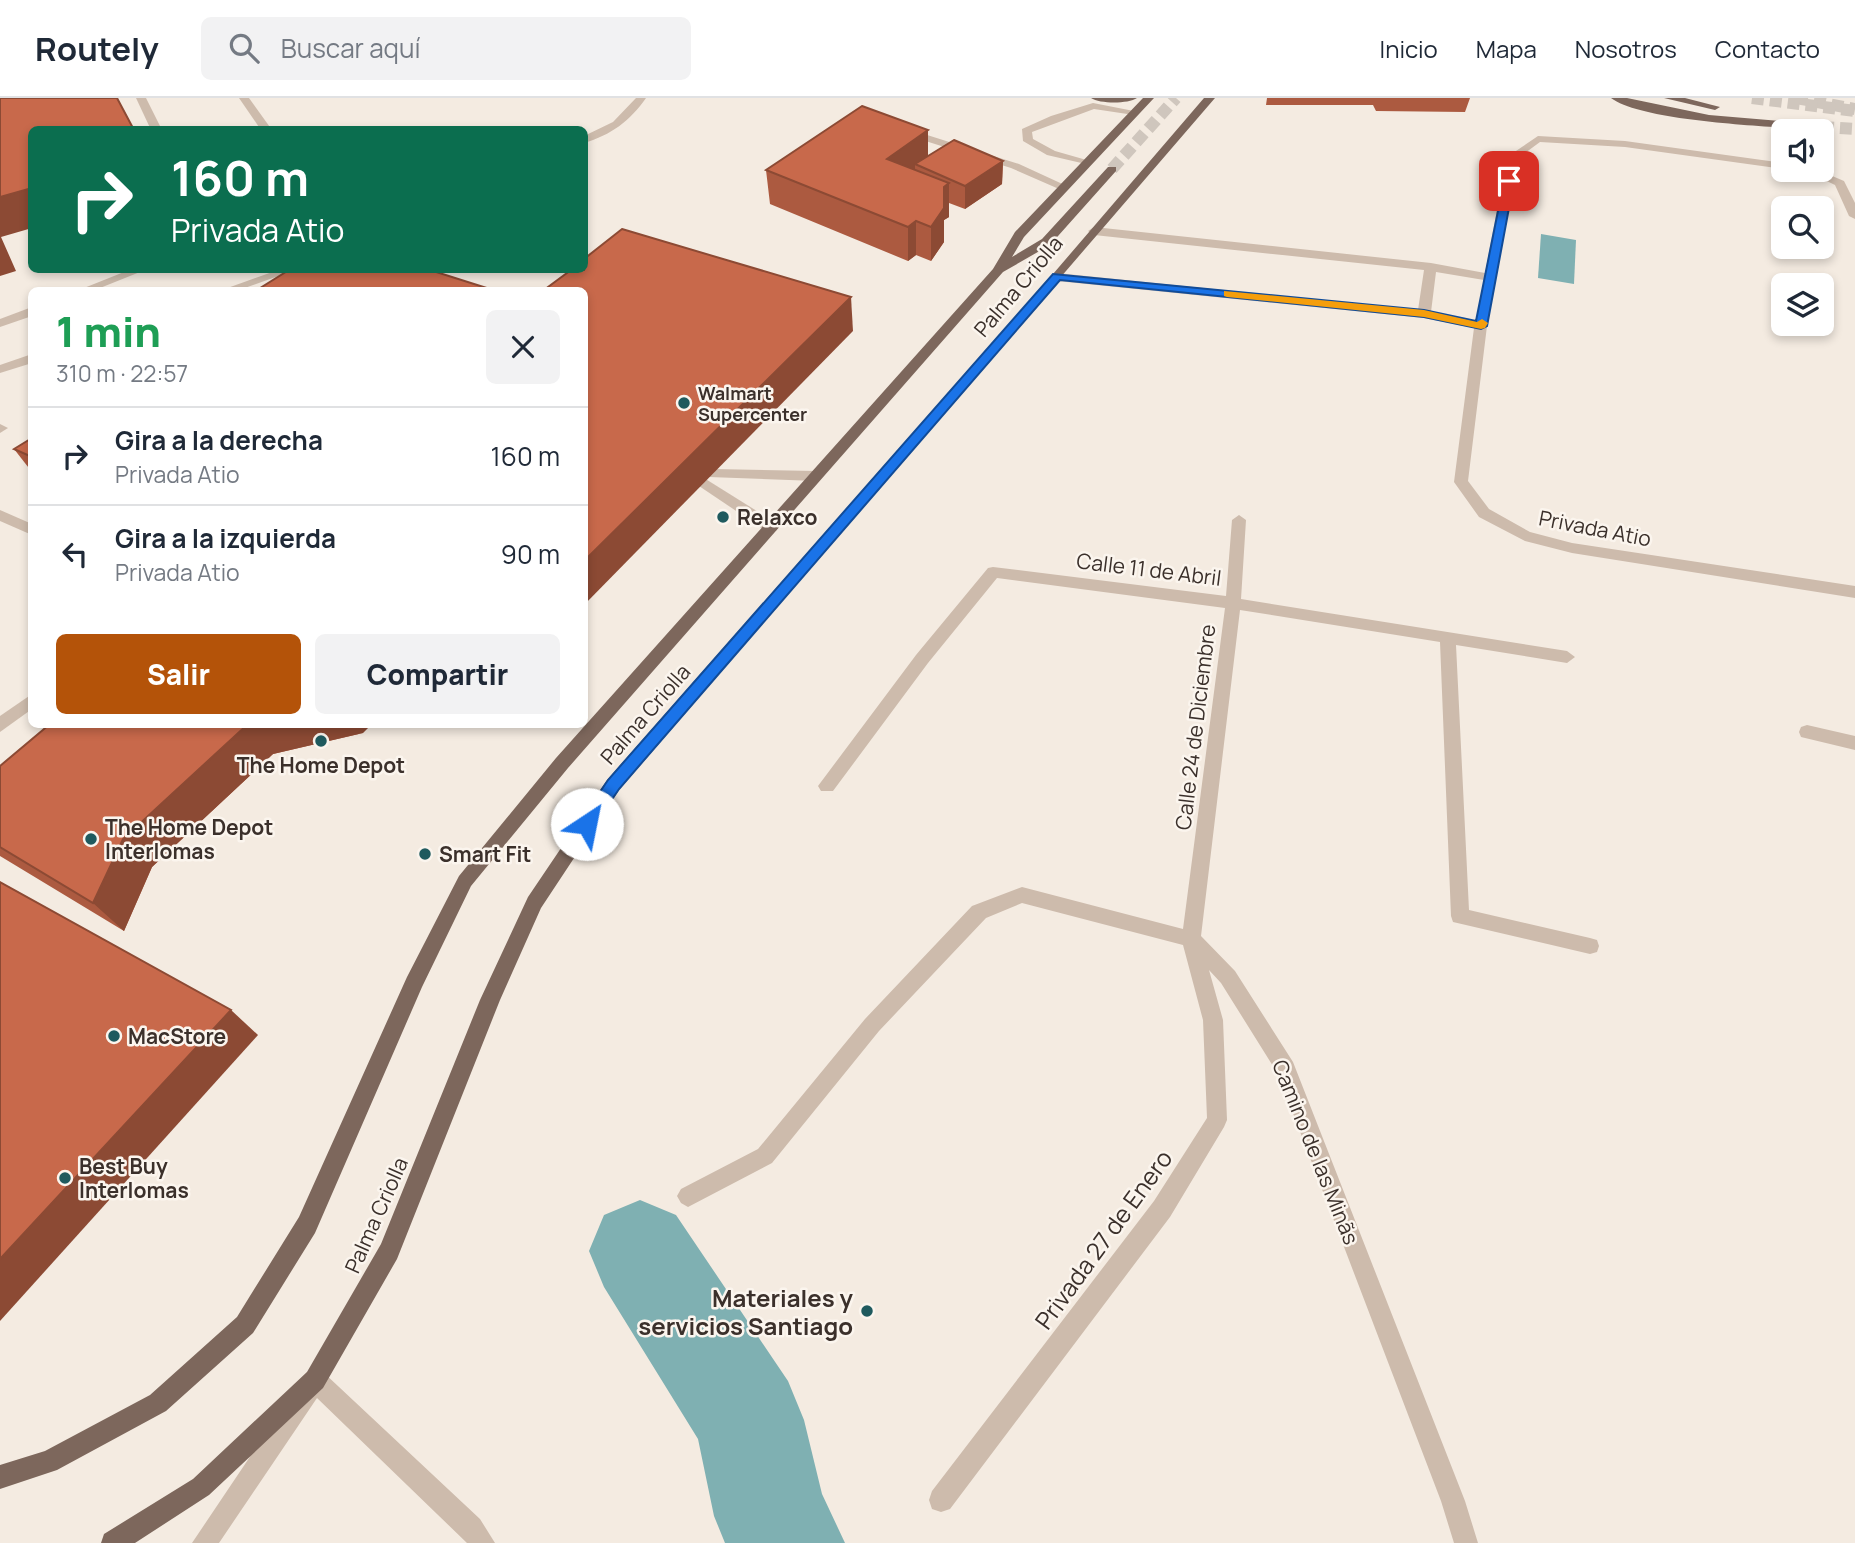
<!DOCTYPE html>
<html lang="es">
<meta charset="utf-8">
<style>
:root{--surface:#fff;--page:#f2f2f3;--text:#1f2937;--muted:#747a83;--line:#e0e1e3;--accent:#b45309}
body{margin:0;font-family:Manrope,sans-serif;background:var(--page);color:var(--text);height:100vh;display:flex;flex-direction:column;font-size:26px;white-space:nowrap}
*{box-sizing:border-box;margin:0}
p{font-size:23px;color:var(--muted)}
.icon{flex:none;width:38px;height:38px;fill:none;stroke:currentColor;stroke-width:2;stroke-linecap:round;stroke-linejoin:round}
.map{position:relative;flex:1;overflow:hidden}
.drawer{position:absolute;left:28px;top:189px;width:560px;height:441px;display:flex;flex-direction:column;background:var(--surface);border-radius:10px;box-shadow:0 4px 10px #0003}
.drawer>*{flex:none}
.hud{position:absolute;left:28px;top:28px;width:560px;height:147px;border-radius:10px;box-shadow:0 4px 10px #0003;background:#0b6e4f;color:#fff;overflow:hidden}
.fabs{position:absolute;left:1771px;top:21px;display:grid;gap:14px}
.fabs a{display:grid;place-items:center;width:63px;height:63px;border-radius:10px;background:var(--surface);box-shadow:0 4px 10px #0003;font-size:35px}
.pin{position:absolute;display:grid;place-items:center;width:60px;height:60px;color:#fff;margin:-30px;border-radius:14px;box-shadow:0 4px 10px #0006}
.me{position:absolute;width:77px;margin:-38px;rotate:34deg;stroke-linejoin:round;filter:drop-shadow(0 0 5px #0008)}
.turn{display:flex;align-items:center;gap:24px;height:147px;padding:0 28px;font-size:32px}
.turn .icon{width:91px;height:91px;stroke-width:2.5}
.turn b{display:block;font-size:49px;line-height:60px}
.round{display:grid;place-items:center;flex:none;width:74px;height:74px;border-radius:10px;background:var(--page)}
.summary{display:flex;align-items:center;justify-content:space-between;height:119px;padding:0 28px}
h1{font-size:42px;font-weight:800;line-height:52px;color:#1e9e55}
.primary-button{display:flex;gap:14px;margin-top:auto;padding:14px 28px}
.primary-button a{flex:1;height:80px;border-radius:10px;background:var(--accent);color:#fff;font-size:28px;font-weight:800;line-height:80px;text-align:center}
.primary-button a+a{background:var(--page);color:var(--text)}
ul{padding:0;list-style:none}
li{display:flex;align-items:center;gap:21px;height:98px;padding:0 28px;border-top:2px solid var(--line)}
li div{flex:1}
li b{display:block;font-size:26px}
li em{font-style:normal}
header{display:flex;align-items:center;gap:42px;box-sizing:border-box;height:98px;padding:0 35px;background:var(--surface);border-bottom:2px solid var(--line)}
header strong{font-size:33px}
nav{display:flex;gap:38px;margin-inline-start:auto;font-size:24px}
.search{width:490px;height:63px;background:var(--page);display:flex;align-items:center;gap:18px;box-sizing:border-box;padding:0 24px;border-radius:10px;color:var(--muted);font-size:26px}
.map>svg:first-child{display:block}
.water{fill:#7fb0b2}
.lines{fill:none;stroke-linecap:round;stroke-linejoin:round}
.river{fill:#7fb0b2;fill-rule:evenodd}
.minor-tunnel{stroke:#cfc6bd;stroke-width:12;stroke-dasharray:12 6;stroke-linecap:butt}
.major-tunnel{stroke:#cfc6bd;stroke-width:12;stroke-dasharray:12 6;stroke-linecap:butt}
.minor{fill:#cdbbac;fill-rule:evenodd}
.major{fill:#7d675c;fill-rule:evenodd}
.wall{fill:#ac5a40}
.shaded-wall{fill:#8c4a34}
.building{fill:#c8694b;stroke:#8c4a34;stroke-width:2}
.route{fill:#1a73e8;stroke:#114b97;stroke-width:2}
.slow{fill:#f59e0b}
.poi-dot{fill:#1f5a5e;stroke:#fbf5ee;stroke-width:2.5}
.labels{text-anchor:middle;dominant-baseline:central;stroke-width:5;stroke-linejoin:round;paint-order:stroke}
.far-poi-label{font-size:18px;font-weight:bold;fill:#3b302b;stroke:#fbf5ee;text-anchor:start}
.street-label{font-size:21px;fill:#3b302b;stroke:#fbf5ee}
.poi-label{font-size:21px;font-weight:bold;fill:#3b302b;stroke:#fbf5ee;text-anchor:start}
.near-street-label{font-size:24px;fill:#3b302b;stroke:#fbf5ee}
.near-poi-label{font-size:24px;font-weight:bold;fill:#3b302b;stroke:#fbf5ee;text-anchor:end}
</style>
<header>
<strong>Routely</strong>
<div class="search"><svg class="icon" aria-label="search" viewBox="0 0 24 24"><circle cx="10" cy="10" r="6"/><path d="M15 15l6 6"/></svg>Buscar aquí</div>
<nav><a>Inicio</a><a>Mapa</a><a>Nosotros</a><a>Contacto</a></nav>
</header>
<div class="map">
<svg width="1855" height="1445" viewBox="0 0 1855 1445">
<rect width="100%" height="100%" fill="#f4ebe1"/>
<polygon class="water" points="1541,136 1576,142 1574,186 1538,180"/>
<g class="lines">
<polygon class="river" points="640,1102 676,1117 788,1283 804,1322 822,1396 845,1445 725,1445 714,1418 698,1341 604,1189 589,1153 604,1117"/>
<g class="minor-tunnel">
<polyline points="1796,0 1855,11"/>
<polyline points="1804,28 1855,31"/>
</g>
<g class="major-tunnel">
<polyline points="1752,0 1855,13"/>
<polyline points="1112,71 1176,0"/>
</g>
<g class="minor">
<polygon points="136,0 146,0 162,32 151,32"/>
<polygon points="239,0 249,0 272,32 261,32"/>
<path d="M636,0h10c-16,23 -35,37 -62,45v-7l29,-14z"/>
<polygon points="1093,5 1139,14 1134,17 1094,11 1032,34 1033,41 1055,53 1090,63 1090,67 1047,57 1023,43 1022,31 1051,18"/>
<polygon points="916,36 924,36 1019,66 1069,89 1059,91 1011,70 916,40"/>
<path d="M1538,38l87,5 158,22v6l-158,-22 -85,-5 -22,16 -31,168 -19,155 21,28 41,23 42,11 283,43v12l-283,-45 -47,-12 -46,-24 -25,-35 20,-154 -50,-10 -367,-37 -6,-4 6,-4 361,37 6,-40 -330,-35 -6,-4 6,-4 337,36 54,10 22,-116zM1436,174l48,8 -8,41 -45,-9z"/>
<polygon points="1804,72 1818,72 1844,83 1855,105 1855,121 1849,118 1835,87"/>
<polygon points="129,172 145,172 95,192 79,192"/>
<polygon points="278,172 295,172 239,192 222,192"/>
<polygon points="32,209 32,218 0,229 0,221"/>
<polygon points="32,256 32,265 0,275 0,267"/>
<polygon points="0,326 8,330 0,335"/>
<polygon points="714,371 816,373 823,378 816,383 709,379 709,373"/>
<polygon points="704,380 776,425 778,429 776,433 766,433 699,388 697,385"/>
<polygon points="0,412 32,426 32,437 0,423"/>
<polygon points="1239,417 1246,422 1241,501 1567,553 1575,559 1567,565 1456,547 1469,812 1590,840 1597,842 1599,848 1597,854 1590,856 1453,824 1451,818 1440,544 1240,512 1201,838 1235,873 1293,964 1465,1403 1478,1445 1454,1445 1441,1403 1278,976 1221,885 1209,872 1223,922 1227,1022 1224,1029 1170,1119 950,1411 941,1414 932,1411 929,1402 932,1393 1154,1103 1207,1020 1203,922 1183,847 1022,805 986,820 879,933 772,1065 688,1109 681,1105 677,1098 681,1091 758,1051 865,921 972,808 1022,789 1183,831 1225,510 997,480 928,565 833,693 821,693 818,688 916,557 988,470 993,469 1226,498 1232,422"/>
<polygon points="32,596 32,611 0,634 0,618"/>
<polygon points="1807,627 1855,638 1855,652 1801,639 1799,634 1801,629"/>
<polygon points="315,1271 323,1274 480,1421 495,1445 467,1445 317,1300 219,1445 192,1445 307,1274"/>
</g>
<g class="major">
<path d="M1091,0h46c-9,6 -37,6 -46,0z"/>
<polygon points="1143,0 1154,0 1024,139 1012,159 1042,141 1108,69 1116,69 1116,73 1050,147 1003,174 568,670 471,788 422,889 315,1135 253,1235 166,1313 57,1372 0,1391 0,1367 45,1353 150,1297 237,1219 299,1119 407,879 459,778 556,660 993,171 1015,134"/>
<polygon points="1204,0 1215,0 619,692 541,810 500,902 397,1161 323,1290 209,1397 135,1445 101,1445 104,1436 193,1381 307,1274 381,1146 480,902 528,799 607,682 1053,176"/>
<path d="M1611,0h16l82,17 95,8 5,3 -5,3c-42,-3 -162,-8 -193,-31z"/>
<polygon points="1664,0 1685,0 1720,9 1715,12"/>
</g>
</g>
<g class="wall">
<polygon points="1267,0 1470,0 1465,14 1376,13 1373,7 1266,7"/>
<polygon points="928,58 1003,63 1002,86 965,111 949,105 949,119 944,122 944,144 931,163 916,157 908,163 770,106 766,72"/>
<polygon points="32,340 32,374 14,351"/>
<polygon points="363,635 273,656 152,769 124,833 0,758 0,668"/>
</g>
<g class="shaded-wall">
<polygon points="928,32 928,66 915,66 915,75 887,61"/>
<polygon points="1003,63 1002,86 965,111 965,88"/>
<polygon points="949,85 949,119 944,122 944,144 931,163 931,129 944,89"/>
<polygon points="32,90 32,130 1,139 16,173 0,178 0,99"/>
<polygon points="916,123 916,157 908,163 908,129"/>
<polygon points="851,199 853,233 584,507 584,463"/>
<polygon points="248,626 372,626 363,635 273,656 152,769 124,833 93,805 123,741"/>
<polygon points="231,912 258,937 0,1223 0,1161"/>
</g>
<g class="building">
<polygon points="0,0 117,0 134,32 32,32 32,90 0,99"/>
<polygon points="862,8 928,32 887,61 949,85 944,89 944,110 931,129 916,123 908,129 766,72"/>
<polygon points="954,42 1003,63 965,88 915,66"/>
<polygon points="622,131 851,199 584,463 584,192 544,192 571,172 584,172 584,161"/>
<polygon points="289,172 430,172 493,192 257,192"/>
<polygon points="32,340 32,359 14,351"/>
<polygon points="50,626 248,626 123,741 93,805 0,749 0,668"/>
<polygon points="0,784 231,912 0,1161"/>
</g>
<polygon class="route" points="1509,80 1514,83 1487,228 1481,231 1424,219 1060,182 619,691 592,731 581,731 579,726 581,722 608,682 1053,176 1424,212 1476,223 1504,83"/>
<polygon class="slow" points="1224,193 1424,212 1477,224 1482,221 1488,225 1485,230 1481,231 1424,219 1227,199 1224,198"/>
<g class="poi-dot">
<circle cx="684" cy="305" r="7"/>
<circle cx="723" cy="419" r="7"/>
<circle cx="321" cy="643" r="7"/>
<circle cx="91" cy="741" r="7"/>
<circle cx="425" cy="756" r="7"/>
<circle cx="114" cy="938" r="7"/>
<circle cx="65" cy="1080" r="7"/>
<circle cx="867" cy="1213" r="7"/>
</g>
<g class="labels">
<g class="far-poi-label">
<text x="698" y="295">Walmart<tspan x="698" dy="21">Supercenter</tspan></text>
</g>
<g class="street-label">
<text transform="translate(1018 188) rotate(-50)">Palma Criolla</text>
<text transform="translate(1595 430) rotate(11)">Privada Atio</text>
<text transform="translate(1149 471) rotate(7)">Calle 11 de Abril</text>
<text transform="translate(645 616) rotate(-49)">Palma Criolla</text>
<text transform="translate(1195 629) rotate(-83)">Calle 24 de Diciembre</text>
<text transform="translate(1316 1054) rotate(68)">Camino de las Minãs</text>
<text transform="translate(376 1117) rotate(-66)">Palma Criolla</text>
</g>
<g class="poi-label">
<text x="737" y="419">Relaxco</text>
<text x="321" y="667" text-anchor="middle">The Home Depot</text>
<text x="105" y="729">The Home Depot<tspan x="105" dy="24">Interlomas</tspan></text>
<text x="439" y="756">Smart Fit</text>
<text x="128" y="938">MacStore</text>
<text x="79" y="1068">Best Buy<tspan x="79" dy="24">Interlomas</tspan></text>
</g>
<g class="near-street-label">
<text transform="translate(1103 1141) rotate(-54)">Privada 27 de Enero</text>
</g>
<g class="near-poi-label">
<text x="853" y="1199">Materiales y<tspan x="853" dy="28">servicios Santiago</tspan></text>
</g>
</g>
</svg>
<div class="fabs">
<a><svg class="icon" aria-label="sound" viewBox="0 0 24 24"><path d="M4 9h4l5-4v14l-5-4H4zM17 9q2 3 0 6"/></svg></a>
<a><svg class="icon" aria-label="search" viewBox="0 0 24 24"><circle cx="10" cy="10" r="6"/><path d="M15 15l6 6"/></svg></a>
<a><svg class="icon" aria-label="layers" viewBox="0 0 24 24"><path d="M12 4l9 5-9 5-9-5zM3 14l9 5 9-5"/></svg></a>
</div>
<div class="pin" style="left:1509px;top:83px;background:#d93025"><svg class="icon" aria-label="arrive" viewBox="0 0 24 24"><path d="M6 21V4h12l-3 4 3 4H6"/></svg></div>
<svg class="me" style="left:587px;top:726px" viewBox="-20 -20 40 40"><circle r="19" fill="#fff"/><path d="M0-13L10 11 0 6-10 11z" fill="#1a73e8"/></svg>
<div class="hud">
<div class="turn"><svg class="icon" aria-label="right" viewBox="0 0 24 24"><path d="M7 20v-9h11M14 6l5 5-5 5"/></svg><div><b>160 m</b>Privada Atio</div></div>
</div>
<section class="drawer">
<div class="summary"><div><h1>1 min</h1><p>310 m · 22:57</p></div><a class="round"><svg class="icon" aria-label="close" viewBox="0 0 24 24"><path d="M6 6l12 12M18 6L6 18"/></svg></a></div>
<ul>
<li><svg class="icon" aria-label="right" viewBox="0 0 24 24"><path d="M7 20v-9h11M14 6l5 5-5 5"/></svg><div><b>Gira a la derecha</b><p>Privada Atio</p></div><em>160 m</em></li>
<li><svg class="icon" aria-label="left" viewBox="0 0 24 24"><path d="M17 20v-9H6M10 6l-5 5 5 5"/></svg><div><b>Gira a la izquierda</b><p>Privada Atio</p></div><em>90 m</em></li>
</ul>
<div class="primary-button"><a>Salir</a><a>Compartir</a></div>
</section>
</div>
